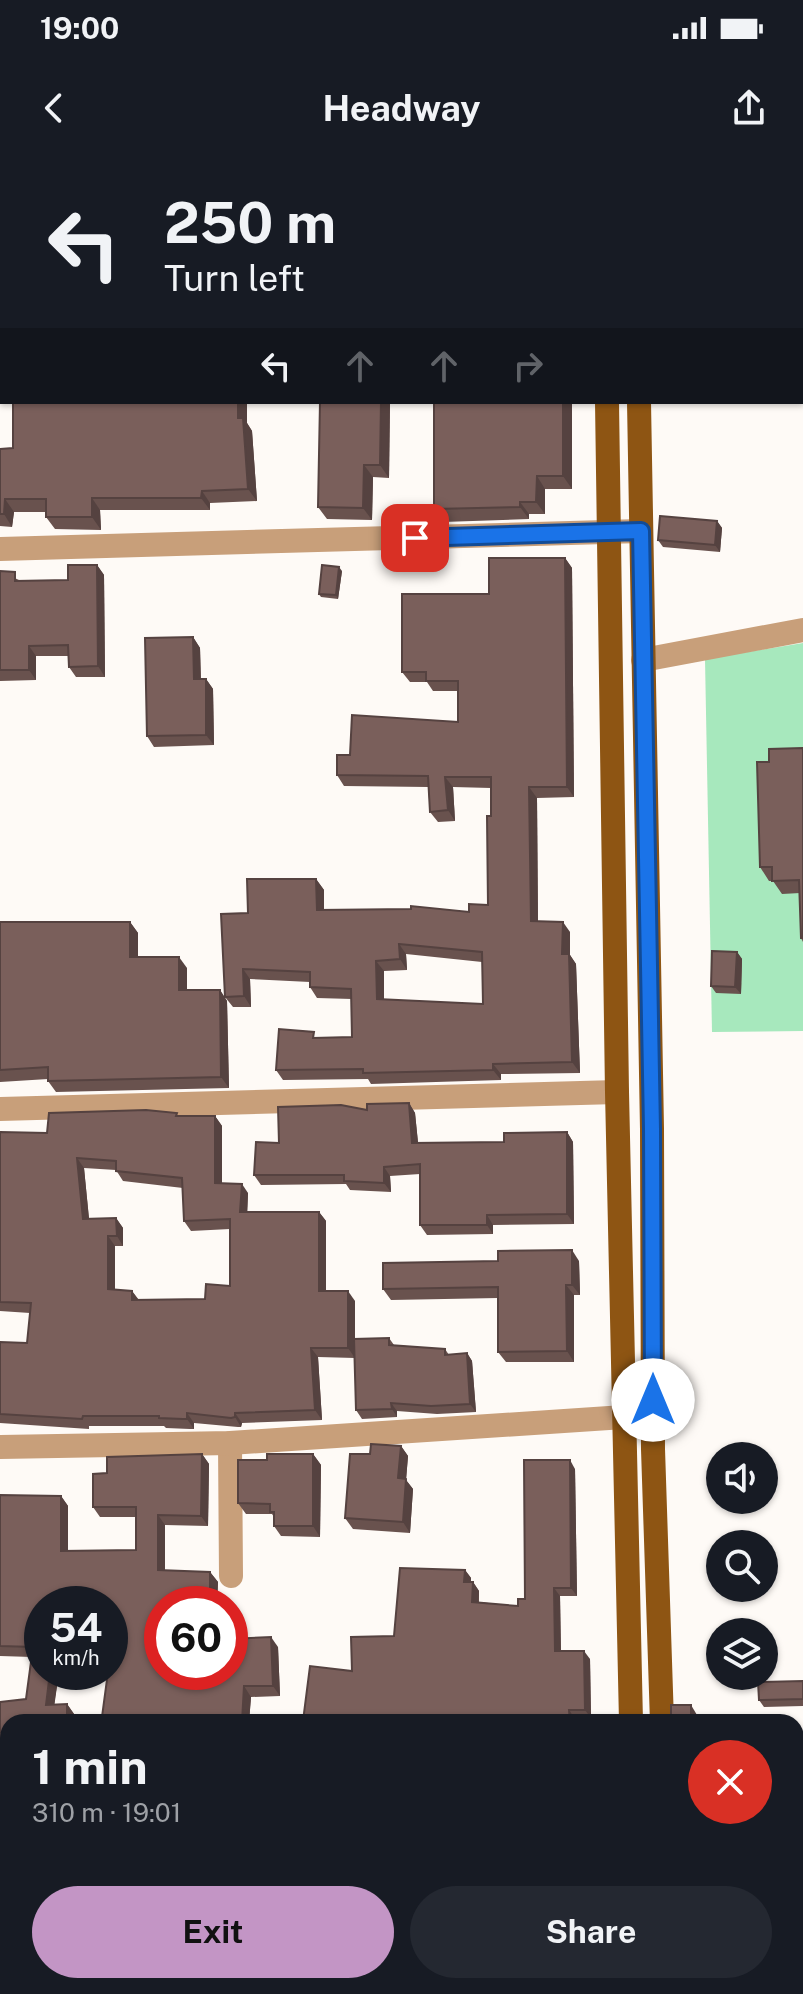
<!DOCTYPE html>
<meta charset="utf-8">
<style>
:root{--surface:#171b24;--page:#242831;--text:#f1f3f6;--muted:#9ea1a6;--accent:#c395c5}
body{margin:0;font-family:"Public Sans",sans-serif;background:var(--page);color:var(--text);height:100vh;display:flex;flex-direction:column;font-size:30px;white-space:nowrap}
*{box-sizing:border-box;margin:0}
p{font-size:26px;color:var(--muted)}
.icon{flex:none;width:44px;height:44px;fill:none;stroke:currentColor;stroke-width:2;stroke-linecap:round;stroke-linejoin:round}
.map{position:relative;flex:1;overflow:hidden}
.panel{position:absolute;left:0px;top:1554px;width:804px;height:280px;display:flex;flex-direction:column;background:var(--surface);border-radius:24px 24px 0 0;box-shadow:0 2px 6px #0004}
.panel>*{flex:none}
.top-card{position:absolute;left:0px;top:0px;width:804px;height:244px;box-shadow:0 2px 6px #0004;background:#171b24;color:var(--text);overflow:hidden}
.fabs{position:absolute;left:706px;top:1282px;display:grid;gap:16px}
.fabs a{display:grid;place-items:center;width:72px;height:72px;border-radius:50%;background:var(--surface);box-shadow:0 2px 6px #0004;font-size:40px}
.speed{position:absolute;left:24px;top:1426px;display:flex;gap:16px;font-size:40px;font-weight:700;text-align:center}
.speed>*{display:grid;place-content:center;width:104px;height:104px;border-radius:50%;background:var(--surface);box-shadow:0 2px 6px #0004;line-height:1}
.speed small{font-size:20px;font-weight:400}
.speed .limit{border:12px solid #d22;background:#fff;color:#111}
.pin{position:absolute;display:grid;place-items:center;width:68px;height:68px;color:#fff;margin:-34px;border-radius:16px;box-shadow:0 4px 12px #0006}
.me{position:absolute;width:88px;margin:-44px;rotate:0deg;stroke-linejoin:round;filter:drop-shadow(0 0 6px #0008)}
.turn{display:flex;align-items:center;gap:28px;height:168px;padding:0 32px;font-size:36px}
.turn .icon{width:104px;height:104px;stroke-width:2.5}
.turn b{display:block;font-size:56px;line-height:68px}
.lanes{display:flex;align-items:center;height:76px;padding:0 32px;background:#0003;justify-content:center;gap:40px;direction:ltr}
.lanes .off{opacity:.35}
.round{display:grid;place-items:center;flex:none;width:84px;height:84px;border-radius:42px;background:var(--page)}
.overview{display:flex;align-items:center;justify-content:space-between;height:136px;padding:0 32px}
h1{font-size:48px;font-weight:700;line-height:60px}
.cta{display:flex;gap:16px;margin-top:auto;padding:16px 32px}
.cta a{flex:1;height:92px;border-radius:48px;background:var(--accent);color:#111;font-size:32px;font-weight:700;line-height:92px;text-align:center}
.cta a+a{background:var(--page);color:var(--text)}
.status{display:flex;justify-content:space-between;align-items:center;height:56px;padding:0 40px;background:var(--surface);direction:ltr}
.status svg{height:22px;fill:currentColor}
header{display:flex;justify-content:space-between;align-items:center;height:104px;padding:0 32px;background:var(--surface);font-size:36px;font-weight:700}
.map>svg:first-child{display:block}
.green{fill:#a7e8bd}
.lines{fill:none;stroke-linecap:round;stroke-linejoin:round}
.minor{stroke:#c89f7a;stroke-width:24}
.major{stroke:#8e5513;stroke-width:24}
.wall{fill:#69524e;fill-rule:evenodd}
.shaded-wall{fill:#554240}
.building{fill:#7a5f5b;stroke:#554240;stroke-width:2;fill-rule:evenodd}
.route-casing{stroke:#114b97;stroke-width:20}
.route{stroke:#1a73e8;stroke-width:14}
</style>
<div class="status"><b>19:00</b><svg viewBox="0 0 49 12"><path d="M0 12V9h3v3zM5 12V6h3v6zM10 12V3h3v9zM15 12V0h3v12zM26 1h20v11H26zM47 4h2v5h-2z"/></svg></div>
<header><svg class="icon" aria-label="back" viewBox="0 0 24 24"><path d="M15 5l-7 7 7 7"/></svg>Headway<svg class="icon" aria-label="share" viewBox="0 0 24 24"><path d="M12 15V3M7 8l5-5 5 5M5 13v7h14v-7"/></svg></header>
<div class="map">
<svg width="803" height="1834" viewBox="0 0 803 1834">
<rect width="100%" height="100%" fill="#fefaf6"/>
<g class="green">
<polygon points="803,483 803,871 712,872 705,499"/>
<polygon points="796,1709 803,1709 803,1834 670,1834 670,1826 796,1826"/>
</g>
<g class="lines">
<g class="minor">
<polyline points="160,1 203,0"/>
<polyline points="0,389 641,371"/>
<polyline points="643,500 803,470"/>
<polyline points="0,949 617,932"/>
<polyline points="230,1283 231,1416"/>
<polyline points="0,1287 230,1283 624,1257"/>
<polyline points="0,1633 8,1633"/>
<polyline points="0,1775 8,1775"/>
</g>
<g class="major">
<polyline points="606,0 606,2"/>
<polyline points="636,0 636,2"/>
<polyline points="607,242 617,932 631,1562"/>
<polyline points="639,242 652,969 653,1289 662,1562"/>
<polyline points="639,1826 639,1834"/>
<polyline points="670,1826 670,1834"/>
</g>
</g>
<g class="wall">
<polygon points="247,242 247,263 252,271 257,341 210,343 210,350 100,350 101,370 55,369 46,357 46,352 14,352 12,367 0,366 0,289 13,288"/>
<polygon points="320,242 390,242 389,318 373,317 372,360 327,359 318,347"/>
<polygon points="434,242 572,242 572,329 545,329 545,354 529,354 529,359 443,362 434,349"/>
<polygon points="717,361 722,368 720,392 663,387 658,380"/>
<path d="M565,398l7,10 2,229 -37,1 1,123 32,11v23l6,9 4,109 -79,1v6l-130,4 -3,-5 -85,1 -7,-10 42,-32 34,-1v-38l-35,-1 -7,-11v-5l-60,-3 1,28h-18l-8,-10 23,-84 68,-34 8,11v20l145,2 19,-7 3,-89v-28l-38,-1 2,34 -17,1 -8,-10 -2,-25 -84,-1 -7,-11 13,-20 108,-33v-31h-25l-6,-9h-17l-8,-10 87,-78zM406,794l76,8 1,42 -99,-4v-29l23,-1z"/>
<polygon points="97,405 104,415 105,517 76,517 69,507 69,496 36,496 36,520 0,521 0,411 21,421 68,420"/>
<polygon points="342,411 338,439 321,437 319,434"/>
<polygon points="193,477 200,488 201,519 206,519 213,529 214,585 154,587 147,576"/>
<polygon points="803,588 803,782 801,778 800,733 782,734 773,721 769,721 760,707 769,602"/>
<polygon points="0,762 130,762 138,773 138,797 187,808 187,830 220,830 227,841 229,928 56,932 48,921 48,919 0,922"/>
<polygon points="737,792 742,799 741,834 716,833 711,826"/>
<polygon points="409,943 415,953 418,983 504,982 567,972 573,982 574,1064 493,1065 493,1074 427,1075 420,1065 420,1014 390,1016 391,1032 350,1030 346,1024 261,1025 254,1015 279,983 367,950"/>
<path d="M179,956h36l7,10v57l26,10 -1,19h72l7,9v70l29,10v38l34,-1 5,7 51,4 4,6 18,-2 5,8 4,51 -39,2 -40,-3v6l-35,2 -6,-9 -1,-52 -37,-1 4,63 -80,3 -1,4h-3l-44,-4v6h-4l-24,-1 -2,-2h-75v3l-89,-6v-81l27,1 3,-30 -30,-2v-179l47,1zM84,1008l32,2 7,11 60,7 1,33 7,10 39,-2v57l-25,13 -66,1 -7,-9 -17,-1v-44h8v-18l-7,-10 -27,1z"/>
<polygon points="579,1101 580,1135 574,1135 574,1202 506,1202 498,1192 498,1138 391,1140 383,1129"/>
<polygon points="401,1286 408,1296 406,1320 413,1329 410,1373 353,1369 345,1358 370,1294"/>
<path d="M202,1294l7,10 -1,62 -43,-1v45l45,2 8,10 -1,22h-55v68l116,-25 2,49 -29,1 -2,25h-241v20l-8,1v-41l26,-3 6,-42 -32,-1v-161l61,1 7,10v45l68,-1v-33h-36l-7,-10 14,-34zM42,1444h68v68l-8,45h-28v-3l-7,-10 -13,1 5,-33z"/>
<polygon points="313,1294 321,1305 320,1377 281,1376 274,1366 274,1357 272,1354 246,1354 238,1343 267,1300"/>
<polygon points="575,1309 577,1436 560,1436 561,1491 590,1499 591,1558 575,1559 575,1562 304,1562 303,1561 352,1511 394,1476 465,1410 471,1418 471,1422 473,1422 479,1431 479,1442 518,1446 525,1439"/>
<polygon points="803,1521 803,1546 764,1547 759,1540"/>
<polygon points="8,1636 8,1707 0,1707 0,1637"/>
<polygon points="483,1826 550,1826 550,1828 596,1831 598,1834 488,1833"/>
</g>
<g class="shaded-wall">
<polygon points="238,242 247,242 247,263 252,271 257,341 248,329 238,258"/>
<polygon points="381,242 390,242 389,318 380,305"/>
<polygon points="563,242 572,242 572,329 563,316"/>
<polygon points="364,305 373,317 372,360 363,348"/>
<polygon points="537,316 545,329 545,354 536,342"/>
<polygon points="202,331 210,343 210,350 201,338"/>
<polygon points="92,338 100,350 101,370 92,357"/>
<polygon points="5,339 14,352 12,367 4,354"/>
<polygon points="520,342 529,354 529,359 520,347"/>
<polygon points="717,361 722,368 720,392 715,385"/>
<polygon points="565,398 572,408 574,637 567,627"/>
<polygon points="97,405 104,415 105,517 98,506"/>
<polygon points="339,407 342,411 338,439 336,435"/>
<polygon points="193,477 200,488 201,530 194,519"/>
<polygon points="29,486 36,496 36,520 29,510"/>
<polygon points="206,519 213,529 214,585 206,575"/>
<polygon points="445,617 453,627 455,661 448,650"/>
<polygon points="529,627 537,638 538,771 531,761"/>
<polygon points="316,719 324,730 324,761 317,750"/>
<polygon points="130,762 138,773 138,809 130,797"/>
<polygon points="563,762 570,772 570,795 576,804 580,913 572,902 562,794"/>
<polygon points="399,784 406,794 407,810 400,799"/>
<polygon points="737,792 742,799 741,834 735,827"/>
<polygon points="179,797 187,808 187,841 179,830"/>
<polygon points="376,801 384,811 384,850 377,839"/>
<polygon points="243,809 250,819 251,847 244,836"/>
<polygon points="220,830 227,841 229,928 221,917"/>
<polygon points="493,904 501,914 501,920 493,910"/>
<polygon points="409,943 415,953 419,992 412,983"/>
<polygon points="215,956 222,966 222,1032 215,1023"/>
<polygon points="567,972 573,982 574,1064 567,1054"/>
<polygon points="77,998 84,1008 90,1069 83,1059"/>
<polygon points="384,1007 390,1016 391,1032 384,1023"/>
<polygon points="242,1024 248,1033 247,1061 240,1052"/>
<polygon points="319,1052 326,1061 326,1141 319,1131"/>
<polygon points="487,1055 493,1065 493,1074 487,1065"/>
<polygon points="116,1058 123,1068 123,1086 117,1076"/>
<polygon points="108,1076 115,1086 115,1139 108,1129"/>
<polygon points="572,1090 579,1101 580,1135 572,1125"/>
<polygon points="566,1125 574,1135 574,1202 567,1191"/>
<polygon points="132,1131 139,1141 132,1140"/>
<polygon points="348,1131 355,1141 355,1198 348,1188"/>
<polygon points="311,1188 318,1197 322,1260 315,1250"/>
<polygon points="467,1193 472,1201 476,1252 470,1244"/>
<polygon points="391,1243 397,1251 397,1257 392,1249"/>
<polygon points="187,1253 194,1263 194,1269 187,1259"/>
<polygon points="235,1253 242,1263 241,1267 235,1257"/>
<polygon points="401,1286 408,1296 406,1320 413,1329 410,1373 403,1362 398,1318"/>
<polygon points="202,1294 209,1304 208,1366 201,1356"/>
<polygon points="313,1294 321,1305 320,1377 313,1366"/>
<polygon points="570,1300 575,1309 577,1436 571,1428"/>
<polygon points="61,1336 68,1346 68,1401 61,1391"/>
<polygon points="158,1355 165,1365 165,1420 158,1410"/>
<polygon points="465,1410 471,1418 470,1431 464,1422"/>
<polygon points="210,1412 218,1422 217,1444 210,1444"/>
<polygon points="473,1422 479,1431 478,1450 472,1442"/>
<polygon points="554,1428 560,1436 561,1499 555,1491"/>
<polygon points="271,1477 278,1487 280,1536 273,1526"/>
<polygon points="584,1491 590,1499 591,1558 585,1550"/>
<polygon points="50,1512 59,1512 53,1555 46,1545"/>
<polygon points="244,1526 251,1537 249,1562 242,1562"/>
<polygon points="67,1544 74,1554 74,1562 67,1557"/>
<polygon points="691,1545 697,1555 697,1562 691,1562"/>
<polygon points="569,1550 575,1559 575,1562 570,1562"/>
<polygon points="0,1792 5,1800 5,1818 0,1811"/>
<rect x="245" y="1826" width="7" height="8"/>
</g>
<g class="building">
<rect x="287" y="0" width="33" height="2"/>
<rect x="362" y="0" width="201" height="2"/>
<polygon points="13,242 238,242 238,258 243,258 248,329 202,331 201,338 92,338 92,357 46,357 46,339 5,339 4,354 0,354 0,289 13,288"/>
<polygon points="320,242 381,242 380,305 364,305 363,348 318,347"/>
<polygon points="434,242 563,242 563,316 537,316 536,342 520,342 520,347 434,349"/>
<polygon points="660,356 717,361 715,385 658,380"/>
<path d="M489,398h76l2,229h-38l2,134 32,1 -1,32h7l3,108 -79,2v6l-130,3v-4l-87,1 3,-41 35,3 -1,6 39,-1 -1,-48 -41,-2v-15l-67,-3 1,27 -19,1 -4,-83 27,-1 -1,-34h69l1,31 94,-1v-3l58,6v-8l19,1 -1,-89h4v-39h-46l3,33 -18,2 -2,-36 -91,-1v-20h13l2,-40 106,7v-41h-32v-9h-24v-78h87zM399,784l83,8 1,52 -106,-5 -1,-38 24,-2z"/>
<polygon points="68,405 97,405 98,506 69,507 68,485 29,486 29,510 0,510 0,411 15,412 15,421 68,420"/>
<polygon points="322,405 339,407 336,435 319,434"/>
<polygon points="193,477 194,519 206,519 206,575 147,576 145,478"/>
<polygon points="803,588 803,778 801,778 799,720 772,721 772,707 760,707 757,602 769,602 769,589"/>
<polygon points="0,762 130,762 130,797 179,797 179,830 220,830 221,917 48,921 48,907 0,910"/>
<polygon points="712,791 737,792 735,827 711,826"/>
<polygon points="409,943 412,983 504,982 504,973 567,972 567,1054 487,1055 487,1065 420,1065 420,1004 384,1007 384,1023 344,1021 344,1015 254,1015 256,982 279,983 278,947 341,945 367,950 367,944"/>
<path d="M146,950l31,3 -1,3h39v67l27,1 -2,28h79v79h29v57h-37l4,62 -80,3v4l-4,1 -44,-5v6h-4l-24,-1v-2h-76l-1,3 -82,-5v-72l27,1 4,-40 -31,-1v-170l47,1 2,-20zM77,998l39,3v10l66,7 2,43 46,-2v67l-24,-2 -1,15 -73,1v-9l-24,-2v-53h9l-1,-18 -33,1z"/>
<polygon points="572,1090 572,1125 566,1125 567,1191 498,1192 498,1127 383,1129 383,1103 498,1101 498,1091"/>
<polygon points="389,1178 389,1185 445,1189 445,1195 467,1193 470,1244 431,1246 391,1243 392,1249 356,1250 354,1179"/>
<polygon points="371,1284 401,1286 398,1318 406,1319 403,1362 345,1358 350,1294 370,1294"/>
<path d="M202,1294l-1,62 -43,-1v55l52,2v32h-48v68h68v-33l41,-2 2,49h-29l-2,36h-234v9l-8,1v-30l26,-3 7,-52 -33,-1v-151l61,1v55l75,-1v-43h-43v-33l14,-1v-16zM42,1444h68v45h1l-1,23h-2l-6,45h-35v-13l-21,1 4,-33h-8z"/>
<polygon points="267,1294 313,1294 313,1366 274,1366 274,1352 270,1352 270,1344 238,1343 238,1300 267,1300"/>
<polygon points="524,1300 570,1300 571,1428 554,1428 555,1491 584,1491 585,1550 569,1550 570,1562 317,1562 303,1561 310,1506 352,1511 351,1477 394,1476 400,1408 465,1410 464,1422 473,1422 472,1442 518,1446 518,1439 525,1439"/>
<polygon points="803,1521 803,1539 759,1540 758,1522"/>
<rect x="671" y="1545" width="20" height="17"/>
<polygon points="8,1636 8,1697 0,1697 0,1637"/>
<polygon points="95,1826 245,1826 245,1834 94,1834"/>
<polygon points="529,1826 596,1831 596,1834 528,1834"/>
</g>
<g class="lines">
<defs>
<polyline id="route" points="415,378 641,371 652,969 653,1240"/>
</defs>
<use href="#route" class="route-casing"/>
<use href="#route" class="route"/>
</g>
</svg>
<div class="fabs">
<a><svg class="icon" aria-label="sound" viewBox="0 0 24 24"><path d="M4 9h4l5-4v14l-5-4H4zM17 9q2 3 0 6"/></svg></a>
<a><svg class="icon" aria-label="search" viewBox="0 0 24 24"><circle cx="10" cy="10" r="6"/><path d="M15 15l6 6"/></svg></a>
<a><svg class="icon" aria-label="layers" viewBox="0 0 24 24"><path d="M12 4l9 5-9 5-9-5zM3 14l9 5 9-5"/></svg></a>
</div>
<div class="speed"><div>54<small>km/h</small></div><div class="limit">60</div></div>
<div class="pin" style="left:415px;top:378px;background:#d93025"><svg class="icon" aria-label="arrive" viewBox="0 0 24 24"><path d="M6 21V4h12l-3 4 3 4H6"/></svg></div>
<svg class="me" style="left:653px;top:1240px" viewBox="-20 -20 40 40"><circle r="19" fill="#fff"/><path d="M0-13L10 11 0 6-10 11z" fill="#1a73e8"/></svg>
<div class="top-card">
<div class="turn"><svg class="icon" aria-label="left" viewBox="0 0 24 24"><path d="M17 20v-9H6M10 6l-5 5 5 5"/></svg><div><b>250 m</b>Turn left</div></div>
<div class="lanes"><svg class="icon" aria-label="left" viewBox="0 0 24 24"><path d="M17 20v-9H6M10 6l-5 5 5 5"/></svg><svg class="icon off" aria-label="ahead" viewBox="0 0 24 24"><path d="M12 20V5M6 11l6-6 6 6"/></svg><svg class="icon off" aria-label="ahead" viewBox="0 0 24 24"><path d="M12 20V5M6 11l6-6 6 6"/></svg><svg class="icon off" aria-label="right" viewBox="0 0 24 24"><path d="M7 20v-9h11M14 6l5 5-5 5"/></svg></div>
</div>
<section class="panel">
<div class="overview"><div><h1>1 min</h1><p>310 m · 19:01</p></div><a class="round" style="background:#d93025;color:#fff"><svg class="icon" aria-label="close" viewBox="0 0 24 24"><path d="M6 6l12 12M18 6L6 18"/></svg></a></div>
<div class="cta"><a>Exit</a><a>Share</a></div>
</section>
</div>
